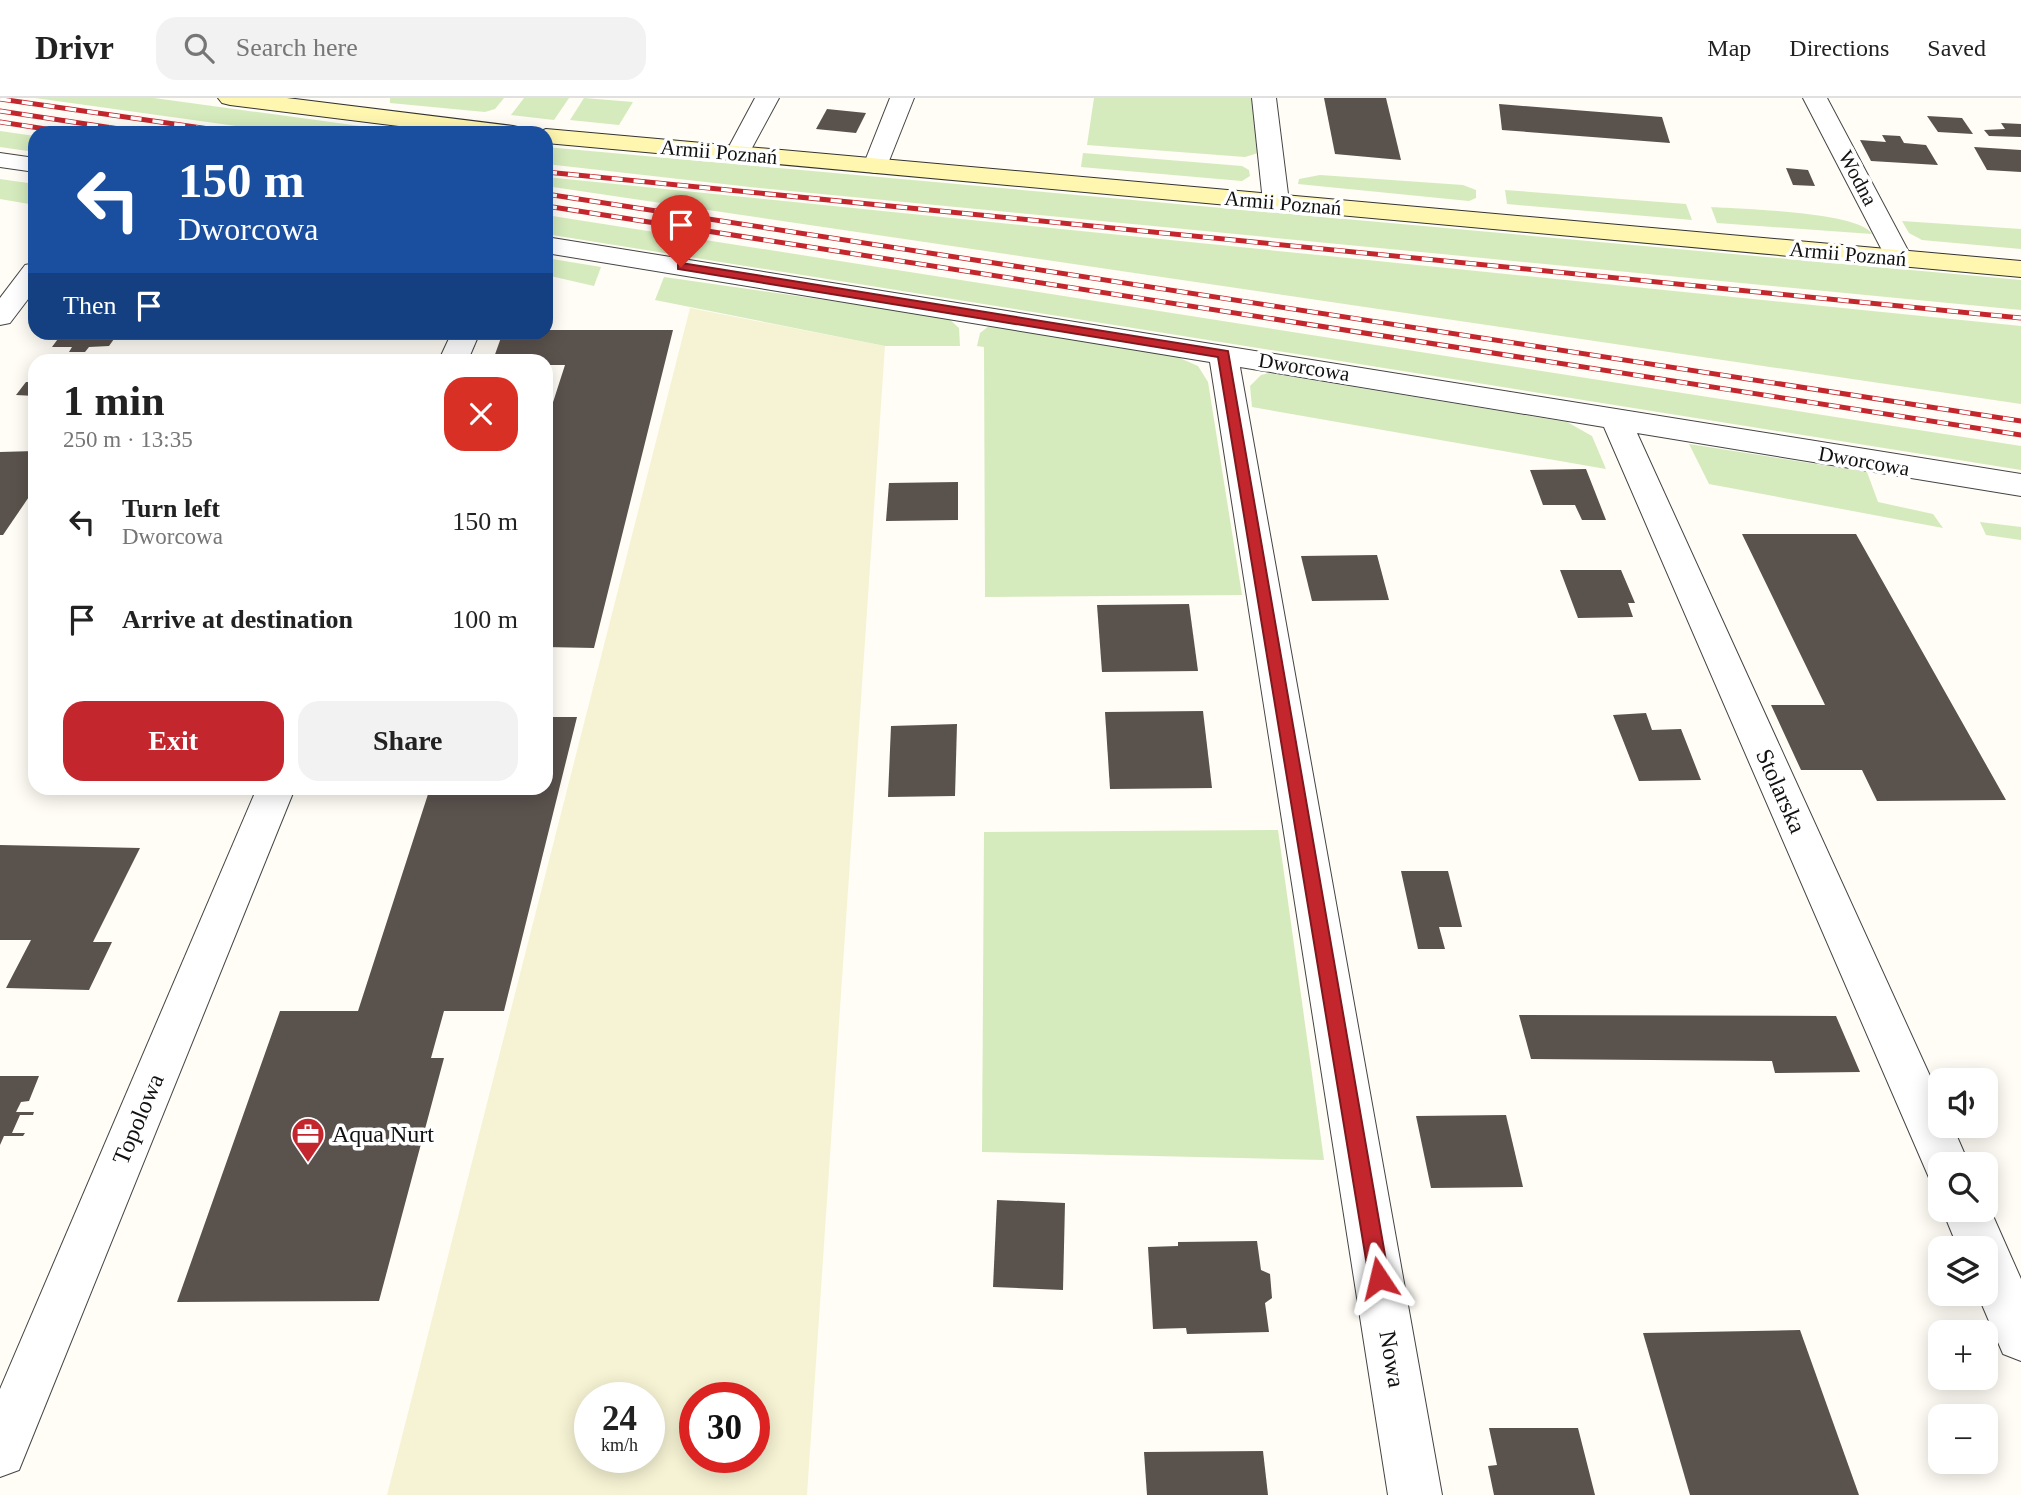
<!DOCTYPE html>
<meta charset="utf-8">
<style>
:root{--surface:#fff;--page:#f2f2f2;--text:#222;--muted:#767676;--line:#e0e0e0;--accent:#c4262e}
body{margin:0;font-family:"Times New Roman",serif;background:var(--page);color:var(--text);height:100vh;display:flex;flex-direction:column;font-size:26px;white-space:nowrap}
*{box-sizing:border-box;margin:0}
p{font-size:23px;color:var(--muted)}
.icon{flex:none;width:38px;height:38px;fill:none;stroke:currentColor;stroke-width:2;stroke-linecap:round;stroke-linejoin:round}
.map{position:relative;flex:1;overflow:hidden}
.drawer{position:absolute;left:28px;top:256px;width:525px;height:441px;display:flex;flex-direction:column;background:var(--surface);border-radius:21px;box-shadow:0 4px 18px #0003}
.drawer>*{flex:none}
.top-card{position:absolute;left:28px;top:28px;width:525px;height:214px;border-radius:21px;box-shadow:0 4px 18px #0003;background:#1a4fa0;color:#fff;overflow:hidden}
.tools{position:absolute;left:1928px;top:970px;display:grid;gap:14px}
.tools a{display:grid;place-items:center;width:70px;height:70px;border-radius:14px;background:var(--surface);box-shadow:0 4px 18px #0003;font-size:35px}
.speed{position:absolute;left:574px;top:1284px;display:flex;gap:14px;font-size:35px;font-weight:700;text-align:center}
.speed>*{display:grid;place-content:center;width:91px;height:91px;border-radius:50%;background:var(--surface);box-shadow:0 4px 18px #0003;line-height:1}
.speed small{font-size:18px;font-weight:400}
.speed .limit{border:10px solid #d22;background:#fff;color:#111}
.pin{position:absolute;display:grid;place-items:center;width:60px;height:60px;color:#fff;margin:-72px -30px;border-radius:50% 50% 50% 0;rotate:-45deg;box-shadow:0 0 7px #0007}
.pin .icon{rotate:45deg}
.me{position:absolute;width:77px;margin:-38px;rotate:350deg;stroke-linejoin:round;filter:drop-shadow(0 0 5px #0008)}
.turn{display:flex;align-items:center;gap:24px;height:147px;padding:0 35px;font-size:32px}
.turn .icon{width:91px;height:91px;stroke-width:2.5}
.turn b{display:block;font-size:49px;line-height:60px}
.then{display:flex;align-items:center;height:66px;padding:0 35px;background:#0003;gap:14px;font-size:26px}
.round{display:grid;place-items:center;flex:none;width:74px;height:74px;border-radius:21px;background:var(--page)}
.overview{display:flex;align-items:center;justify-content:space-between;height:119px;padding:0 35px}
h1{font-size:42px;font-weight:600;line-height:52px}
.button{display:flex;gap:14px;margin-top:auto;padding:14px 35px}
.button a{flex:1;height:80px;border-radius:21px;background:var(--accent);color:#fff;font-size:28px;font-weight:600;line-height:80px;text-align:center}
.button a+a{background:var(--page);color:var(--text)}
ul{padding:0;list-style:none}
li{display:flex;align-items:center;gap:21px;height:98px;padding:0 35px}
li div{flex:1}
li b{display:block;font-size:26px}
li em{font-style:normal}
header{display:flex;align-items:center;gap:42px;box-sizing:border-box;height:98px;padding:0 35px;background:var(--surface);border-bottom:2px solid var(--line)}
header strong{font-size:33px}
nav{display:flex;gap:38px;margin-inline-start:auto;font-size:24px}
.search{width:490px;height:63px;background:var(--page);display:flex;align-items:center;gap:18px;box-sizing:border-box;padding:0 24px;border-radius:21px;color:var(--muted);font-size:26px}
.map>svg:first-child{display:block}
.farmland{fill:#f6f3d4;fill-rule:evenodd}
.green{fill:#d5ebbd}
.building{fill:#5a524d}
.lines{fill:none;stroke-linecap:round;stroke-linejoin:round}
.minor-casing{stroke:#444;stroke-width:2}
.secondary-casing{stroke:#333;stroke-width:2}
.minor{fill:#fff;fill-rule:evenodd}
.secondary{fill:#fff6b0;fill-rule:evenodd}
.rail-casing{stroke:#c4262e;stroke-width:5}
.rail{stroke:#fff;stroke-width:3.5;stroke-dasharray:11;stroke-linecap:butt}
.route{fill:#c4262e;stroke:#7f191e;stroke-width:2}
.labels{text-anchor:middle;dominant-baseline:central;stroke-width:7;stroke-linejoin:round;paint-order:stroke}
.far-street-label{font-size:21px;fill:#111;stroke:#fff}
.street-label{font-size:24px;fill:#111;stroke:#fff}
.poi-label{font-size:24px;fill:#111;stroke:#fff;text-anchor:start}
</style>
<header>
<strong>Drivr</strong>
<div class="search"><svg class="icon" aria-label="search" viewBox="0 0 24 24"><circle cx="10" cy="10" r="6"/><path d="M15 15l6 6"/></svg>Search here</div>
<nav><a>Map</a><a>Directions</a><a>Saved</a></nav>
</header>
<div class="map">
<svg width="2021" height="1397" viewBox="0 0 2021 1397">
<rect width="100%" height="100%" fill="#fffdf5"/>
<path class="farmland" d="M690,210l195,38 -78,1149h-420zM590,1300h59v60h-59zM754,1300v60h-59v-60z"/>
<g class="green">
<polygon points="35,0 154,0 411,35 286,35"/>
<polygon points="390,0 504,0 495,11 485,14 390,5"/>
<polygon points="524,0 569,0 554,22 511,17"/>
<polygon points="584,0 633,4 619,27 570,22"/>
<polygon points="1094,0 1254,0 1258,55 1245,59 1087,47"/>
<polygon points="0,33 35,38 35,54 0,49"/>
<polygon points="546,49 2021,182 2021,212 759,90 546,66"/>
<polygon points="1083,55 1242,68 1249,72 1250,78 1242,83 1081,69"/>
<polygon points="1320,77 1463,87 1476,92 1476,100 1469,103 1298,86 1299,81"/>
<polygon points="546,79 2021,228 2021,306 546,88"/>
<polygon points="0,81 35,86 35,107 0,101"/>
<polygon points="1505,92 1686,106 1692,122 1507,106"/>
<path d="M1711,109c30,2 148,5 161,27l-155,-11z"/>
<polygon points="546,117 2021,348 2021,372 546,136"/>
<polygon points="1902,123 2021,131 2021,151 1922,142 1909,135"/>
<polygon points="546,160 601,169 594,188 546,177"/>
<polygon points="664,179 939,218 948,220 959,230 960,248 885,248 655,202"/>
<polygon points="989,228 1175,258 1198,268 1208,284 1242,497 985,499 984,249 977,248 980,235"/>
<polygon points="1269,275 1567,324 1592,338 1606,371 1252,309 1250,288 1261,277"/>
<polygon points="1689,346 1867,374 1878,404 1933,416 1943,430 1709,386"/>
<polygon points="1980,424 2021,429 2021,442 1986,437"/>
<polygon points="1278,732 1324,1062 982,1054 984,734"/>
</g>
<g class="building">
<polygon points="1324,0 1386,0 1401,62 1335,56"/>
<polygon points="1499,6 1662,19 1670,45 1502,32"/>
<polygon points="827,11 866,15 856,35 816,31"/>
<polygon points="1927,18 1962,20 1973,36 1938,34"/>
<polygon points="2001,25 2021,26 2021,39 1989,38 1984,32 2005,31"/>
<polygon points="1882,37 1900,38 1904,45 1926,47 1938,67 1871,63 1860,42 1886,44"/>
<polygon points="1974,49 2021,52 2021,74 1987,72"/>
<polygon points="1786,70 1808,72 1815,88 1793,87"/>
<polygon points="546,232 673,232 594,550 546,549 546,326 565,267 546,267 546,262 493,262 503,234"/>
<polygon points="63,234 119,234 109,248 89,249 85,254 69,254 72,249 52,249"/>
<polygon points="26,284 35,284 35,298 16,297"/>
<polygon points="35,353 35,390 3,437 0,437 0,354"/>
<polygon points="1586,371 1606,422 1582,422 1575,407 1543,407 1530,372"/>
<polygon points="958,384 958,422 886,423 889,385"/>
<polygon points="1742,436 1856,436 2006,702 1877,703 1862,672 1801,672 1771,607 1825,607"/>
<polygon points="1377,457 1389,502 1312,503 1301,458"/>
<polygon points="1560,472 1621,472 1635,505 1628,505 1633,519 1578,520"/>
<polygon points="1189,506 1198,573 1102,574 1097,507"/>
<polygon points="1203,613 1212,690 1110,691 1105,614"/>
<polygon points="1646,615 1652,632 1681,631 1701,682 1639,683 1613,617"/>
<polygon points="546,619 577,619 504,913 444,913 431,960 444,960 379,1203 177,1204 280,913 358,913 430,690 546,690"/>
<polygon points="957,626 955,698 888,699 891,628"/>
<polygon points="0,747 140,750 93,844 112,844 89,892 6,890 31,842 0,842"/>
<polygon points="1401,773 1448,773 1462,829 1439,829 1445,851 1418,851"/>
<polygon points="1519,917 1836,918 1860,974 1775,975 1772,963 1531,961"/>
<polygon points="0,978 39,978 29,1003 21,1004 16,1014 34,1014 33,1017 20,1017 12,1035 25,1035 23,1038 4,1038 0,1047"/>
<polygon points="1506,1017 1523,1089 1431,1090 1416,1018"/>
<polygon points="997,1102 1065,1105 1063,1192 993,1189"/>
<polygon points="1257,1143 1261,1172 1270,1176 1272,1200 1265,1205 1269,1234 1187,1236 1186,1230 1153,1231 1148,1149 1178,1148 1178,1144"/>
<polygon points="1800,1232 1859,1397 1690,1397 1643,1235"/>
<polygon points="1489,1330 1578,1330 1595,1397 1494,1397 1488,1368 1497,1367"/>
<polygon points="1263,1353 1268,1397 1147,1397 1144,1354"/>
</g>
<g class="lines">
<defs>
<g id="minor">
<polygon points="755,0 779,0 746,61 737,63 728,61 725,56"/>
<polygon points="890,0 914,0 887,68 884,73 875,75 866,73 863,68"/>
<polygon points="1252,0 1276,0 1289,104 1285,109 1276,112 1267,109 1263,104"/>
<polygon points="1803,0 1827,0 1912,160 1908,166 1899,168 1890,166 1886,160"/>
<polygon points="0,55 35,60 35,74 0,69"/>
<polygon points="546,139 2021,376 2021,398 1637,335 1941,1002 1941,1027 1952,1027 1969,1066 1941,1066 1941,1087 1930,1082 1604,329 1240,269 1442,1397 1388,1397 1210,264 546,155"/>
<polygon points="35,165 35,192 10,225 0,227 0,200 25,167"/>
<polygon points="452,234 480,234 468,262 439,262"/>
<polygon points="257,690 295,690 19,1372 0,1379 0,1291"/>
<polygon points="1986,1102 2021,1181 2021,1263 2003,1256 1977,1195 1986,1195 1986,1150 1958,1150 1942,1111 1986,1111"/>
</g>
<g id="secondary">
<polygon points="218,0 287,0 513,28 522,30 525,35 455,35 230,7 222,5"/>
<polygon points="546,31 2021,163 2021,179 546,45 546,35 536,35"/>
</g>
</defs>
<use href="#minor" class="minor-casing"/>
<use href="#secondary" class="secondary-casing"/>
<use href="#minor" class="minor"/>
<use href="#secondary" class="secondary"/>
<defs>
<g id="rail">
<polyline points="0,1 237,35"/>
<polyline points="0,13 146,35"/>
<polyline points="0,24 72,35"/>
<polyline points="546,74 2021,220"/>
<polyline points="546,96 2021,323"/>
<polyline points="546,108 2021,337"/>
</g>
</defs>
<use href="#rail" class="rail-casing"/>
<use href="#rail" class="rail"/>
</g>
<polygon class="route" points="681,165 1228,253 1389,1180 1386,1187 1379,1190 1371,1187 1369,1180 1218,259 678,171 678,166"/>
<defs>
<symbol id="office-pin" viewBox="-11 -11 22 30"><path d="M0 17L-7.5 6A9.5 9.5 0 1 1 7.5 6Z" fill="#c4262e" stroke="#fff"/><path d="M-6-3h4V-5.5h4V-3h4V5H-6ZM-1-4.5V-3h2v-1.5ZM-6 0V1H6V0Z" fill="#fff"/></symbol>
</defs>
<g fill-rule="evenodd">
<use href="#office-pin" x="289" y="1017" width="38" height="52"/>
</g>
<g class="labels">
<g class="far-street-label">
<text transform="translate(719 54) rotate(5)">Armii Poznań</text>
<text transform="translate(1858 80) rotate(62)">Wodna</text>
<text transform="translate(1283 105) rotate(5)">Armii Poznań</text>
<text transform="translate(1848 156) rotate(5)">Armii Poznań</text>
<text transform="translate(1304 269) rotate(9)">Dworcowa</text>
<text transform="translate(1864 363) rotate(10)">Dworcowa</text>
</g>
<g class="street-label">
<text transform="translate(1781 693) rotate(66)">Stolarska</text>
<text transform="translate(138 1021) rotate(-67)">Topolowa</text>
<text transform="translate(1392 1261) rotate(80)">Nowa</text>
</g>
<g class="poi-label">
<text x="332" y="1036">Aqua Nurt</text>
</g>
</g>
</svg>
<div class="tools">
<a><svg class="icon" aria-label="sound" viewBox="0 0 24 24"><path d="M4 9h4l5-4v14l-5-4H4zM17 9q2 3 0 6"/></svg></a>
<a><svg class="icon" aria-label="search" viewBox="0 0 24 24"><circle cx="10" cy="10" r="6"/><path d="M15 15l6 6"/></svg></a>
<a><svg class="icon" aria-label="layers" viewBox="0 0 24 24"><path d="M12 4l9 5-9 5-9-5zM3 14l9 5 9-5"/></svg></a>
<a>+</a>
<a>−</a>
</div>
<div class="speed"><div>24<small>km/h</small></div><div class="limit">30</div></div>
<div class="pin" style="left:681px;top:169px;background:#d93025"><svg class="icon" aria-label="arrive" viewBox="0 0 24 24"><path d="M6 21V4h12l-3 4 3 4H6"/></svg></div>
<svg class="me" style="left:1379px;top:1180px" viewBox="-20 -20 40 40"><path d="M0-17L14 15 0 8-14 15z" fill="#c4262e" stroke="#fff" stroke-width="4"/></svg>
<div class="top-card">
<div class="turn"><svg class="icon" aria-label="left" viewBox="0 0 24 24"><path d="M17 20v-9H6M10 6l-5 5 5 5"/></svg><div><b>150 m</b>Dworcowa</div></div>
<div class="then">Then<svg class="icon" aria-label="arrive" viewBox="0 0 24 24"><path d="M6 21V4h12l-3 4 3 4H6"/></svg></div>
</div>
<section class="drawer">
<div class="overview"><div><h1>1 min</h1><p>250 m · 13:35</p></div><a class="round" style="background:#d93025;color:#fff"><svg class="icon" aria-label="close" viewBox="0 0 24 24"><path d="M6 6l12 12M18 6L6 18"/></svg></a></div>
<ul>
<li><svg class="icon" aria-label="left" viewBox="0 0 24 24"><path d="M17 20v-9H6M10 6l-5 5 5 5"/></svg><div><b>Turn left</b><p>Dworcowa</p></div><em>150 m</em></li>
<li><svg class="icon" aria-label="arrive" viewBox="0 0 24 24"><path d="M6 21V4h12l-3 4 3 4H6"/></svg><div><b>Arrive at destination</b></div><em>100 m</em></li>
</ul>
<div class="button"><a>Exit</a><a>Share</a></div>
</section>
</div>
